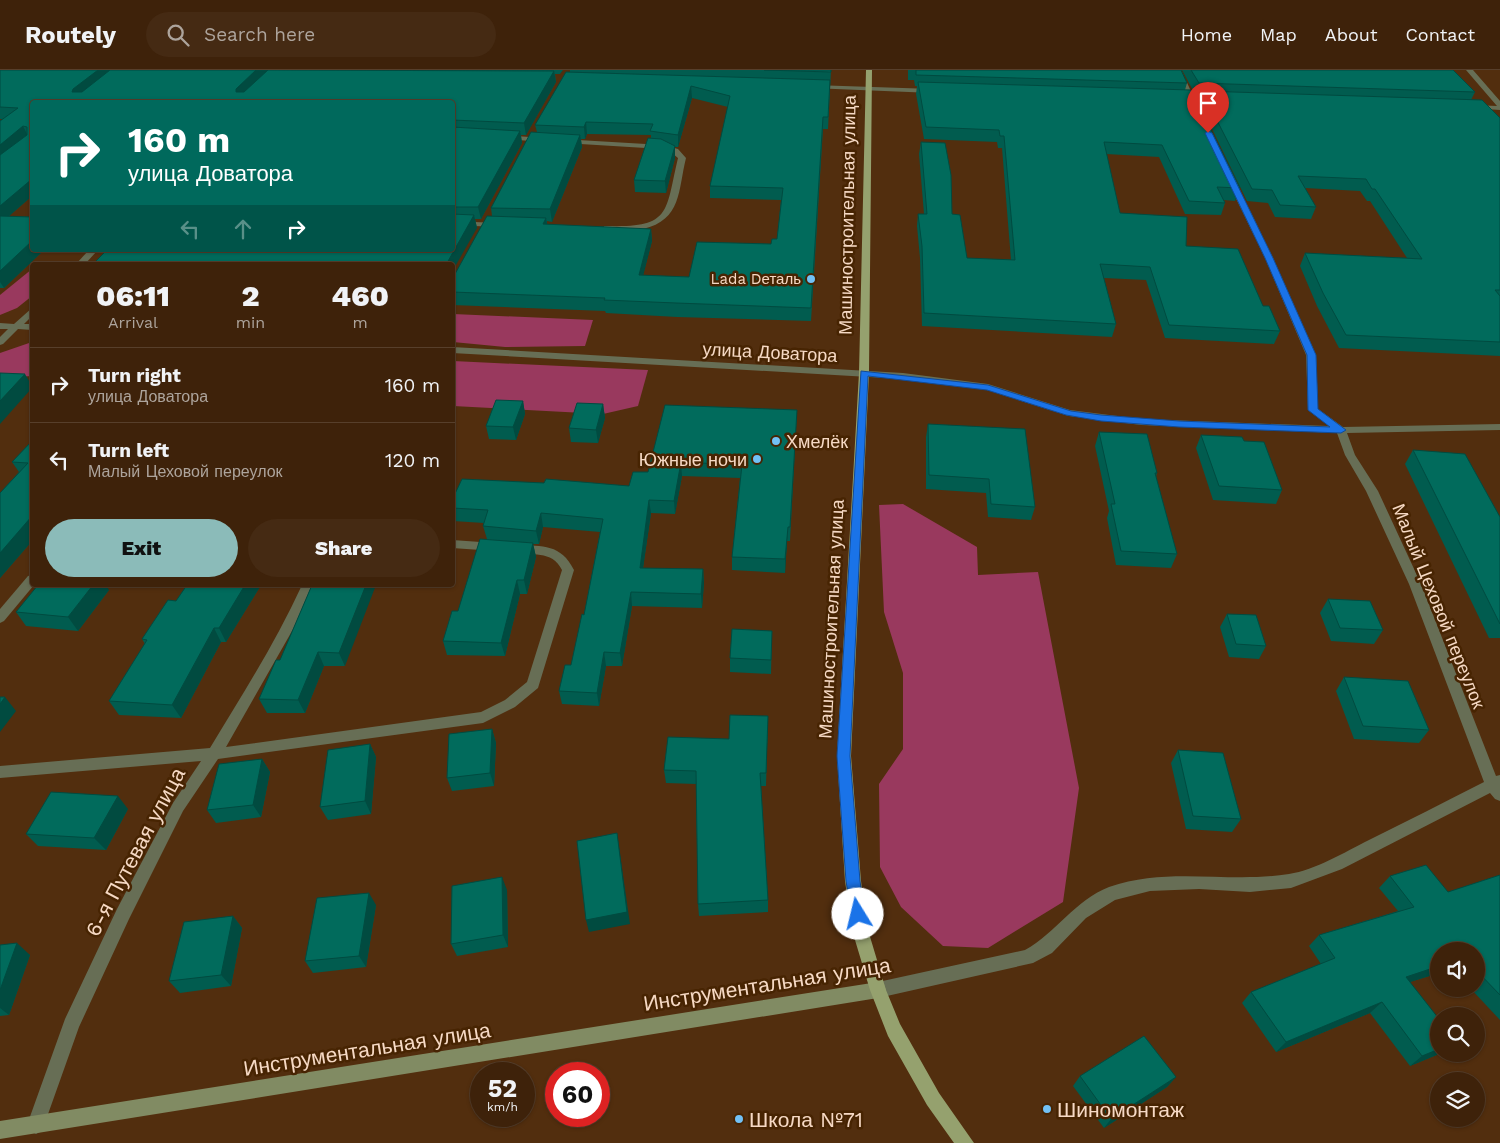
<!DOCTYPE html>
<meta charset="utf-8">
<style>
:root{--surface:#3e220a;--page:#452a13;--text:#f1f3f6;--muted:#ada49c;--line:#573f2b;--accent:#8bbbb9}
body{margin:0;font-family:"Work Sans",sans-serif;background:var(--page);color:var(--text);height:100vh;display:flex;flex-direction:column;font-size:19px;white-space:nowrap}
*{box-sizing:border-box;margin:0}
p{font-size:16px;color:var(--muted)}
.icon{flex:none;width:28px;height:28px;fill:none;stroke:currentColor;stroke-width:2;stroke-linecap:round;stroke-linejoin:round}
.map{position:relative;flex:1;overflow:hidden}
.panel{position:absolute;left:30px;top:192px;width:425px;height:325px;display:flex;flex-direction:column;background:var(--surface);border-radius:5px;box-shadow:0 1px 4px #0004,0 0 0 1px var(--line)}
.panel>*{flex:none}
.banner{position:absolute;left:30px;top:30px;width:425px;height:152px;border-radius:5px;box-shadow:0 1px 4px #0004,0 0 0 1px var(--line);background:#00695c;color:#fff;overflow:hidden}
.buttons{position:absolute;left:1430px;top:872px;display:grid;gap:10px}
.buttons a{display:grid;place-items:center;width:55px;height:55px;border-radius:50%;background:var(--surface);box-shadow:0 1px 4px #0004,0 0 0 1px var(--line);font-size:25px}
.speed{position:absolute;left:470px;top:992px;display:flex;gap:10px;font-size:25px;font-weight:700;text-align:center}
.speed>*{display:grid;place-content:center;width:65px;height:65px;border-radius:50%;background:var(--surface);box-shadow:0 1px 4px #0004,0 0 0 1px var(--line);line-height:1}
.speed small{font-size:12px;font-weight:400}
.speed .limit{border:8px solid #d22;background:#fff;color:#111}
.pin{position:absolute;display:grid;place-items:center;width:42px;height:42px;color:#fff;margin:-51px -21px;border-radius:50% 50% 50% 0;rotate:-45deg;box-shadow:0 0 5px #0007}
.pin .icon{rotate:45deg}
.me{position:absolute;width:55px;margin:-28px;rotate:351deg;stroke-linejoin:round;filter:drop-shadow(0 0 4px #0008)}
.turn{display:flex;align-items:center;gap:18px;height:105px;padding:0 15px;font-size:22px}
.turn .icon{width:65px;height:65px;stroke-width:2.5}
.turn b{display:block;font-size:35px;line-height:42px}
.lanes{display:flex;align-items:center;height:48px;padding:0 15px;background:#0003;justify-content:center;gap:25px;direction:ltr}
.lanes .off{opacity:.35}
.eta{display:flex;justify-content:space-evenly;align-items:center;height:85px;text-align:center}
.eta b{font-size:30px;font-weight:800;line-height:35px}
.cta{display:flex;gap:10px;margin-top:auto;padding:10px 15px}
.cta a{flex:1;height:58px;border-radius:30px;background:var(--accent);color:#111;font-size:20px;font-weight:800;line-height:58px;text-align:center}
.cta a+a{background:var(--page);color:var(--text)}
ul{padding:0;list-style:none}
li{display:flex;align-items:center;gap:15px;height:75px;padding:0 15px;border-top:1px solid var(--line)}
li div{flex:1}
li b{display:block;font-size:19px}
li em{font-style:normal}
header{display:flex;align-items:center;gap:30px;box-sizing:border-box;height:70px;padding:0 25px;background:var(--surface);border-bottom:1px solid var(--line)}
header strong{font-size:24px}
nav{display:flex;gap:28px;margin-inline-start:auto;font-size:18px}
.search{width:350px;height:45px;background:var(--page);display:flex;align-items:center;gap:12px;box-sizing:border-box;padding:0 18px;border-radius:28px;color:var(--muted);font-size:19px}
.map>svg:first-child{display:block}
.green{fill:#99395e}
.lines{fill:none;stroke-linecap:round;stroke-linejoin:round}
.street{fill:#676e55;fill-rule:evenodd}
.secondary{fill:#818b63;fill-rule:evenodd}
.primary{fill:#95a16e;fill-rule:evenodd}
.wall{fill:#015c4f;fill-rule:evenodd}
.shaded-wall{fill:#014b40}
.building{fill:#016b5c;stroke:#014b40}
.route{fill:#1a73e8;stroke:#114b97}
.poi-dot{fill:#72c1f5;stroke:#472402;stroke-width:2}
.labels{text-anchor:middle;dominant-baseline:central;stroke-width:5;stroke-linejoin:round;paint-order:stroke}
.far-poi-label{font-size:15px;fill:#f6d9c4;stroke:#472402;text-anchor:end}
.street-label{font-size:18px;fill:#f6d9c4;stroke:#472402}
.poi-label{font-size:18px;fill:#f6d9c4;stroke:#472402;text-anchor:start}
.near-street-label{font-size:21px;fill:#f6d9c4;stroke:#472402}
.near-poi-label{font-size:21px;fill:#f6d9c4;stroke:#472402;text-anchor:start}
</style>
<header>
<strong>Routely</strong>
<div class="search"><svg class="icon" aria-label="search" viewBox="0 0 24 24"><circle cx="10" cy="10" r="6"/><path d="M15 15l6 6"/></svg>Search here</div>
<nav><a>Home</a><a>Map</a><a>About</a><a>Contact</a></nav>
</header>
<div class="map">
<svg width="1500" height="1073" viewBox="0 0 1500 1073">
<rect width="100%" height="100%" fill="#522e0e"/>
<g class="green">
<polygon points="32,199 32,226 17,238 0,245 0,225"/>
<polygon points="453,244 593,250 585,276 505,277 453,272"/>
<polygon points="32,272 32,306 0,308 0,283"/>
<polygon points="453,291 648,300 638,336 603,344 453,336"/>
<polygon points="903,434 977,477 978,505 1038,502 1079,718 1063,832 988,878 943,876 901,837 880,797 879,714 903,679 903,603 884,542 879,435"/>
</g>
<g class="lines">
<g class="street">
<polygon points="1175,0 1181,0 1198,36 1197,37 1192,36"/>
<polygon points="1466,0 1473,0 1500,31 1500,40 1471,38 1470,37 1473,35 1497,36"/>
<polygon points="813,15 933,19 936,21 933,23 811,18 810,17"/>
<polygon points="501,65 544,68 548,70 544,72 504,69 501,69"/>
<path d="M561,69l102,6 15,4 8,9c-8,32 -4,62 -43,71 -12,2 -27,3 -39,1v-4h3c65,2 58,-14 71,-68l-6,-5 -10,-4 -98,-6 -4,-2z"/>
<path d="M1227,106l7,2 39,80 43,97 2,54 25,18 157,-3v6l-153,3 8,22 23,36 43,93 75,192 4,-1v26l-5,-2 -5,-6 -148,76 -51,19 -41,4 -51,-3 -49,2 -35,9 -29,18 -34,35 -19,10 -155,35 -6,-2 -2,-6 2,-6 6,-2 147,-32c31,-17 50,-50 84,-63 61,-21 119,-3 180,-13 26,-4 56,-22 80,-34 38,-19 76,-38 115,-58l-75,-198 -43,-93 -21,-36 -8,-22 -196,-8 -72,-9 -82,-26 -84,-11 -451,-26v-6l451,26 85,11 82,26 71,9 188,7 -21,-16 -2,-55 -41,-97 -39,-80z"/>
<polygon points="452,151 497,153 501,155 497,157 452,155"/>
<polygon points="89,180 98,180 84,195 75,195"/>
<polygon points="32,238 32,246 24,254 32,254 32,260 18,259 3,274 0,275 0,267 8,259 0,259 0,253 14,254"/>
<polygon points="452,470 495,473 501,477 495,481 452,478"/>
<path d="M517,475c26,1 44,-1 57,25l-36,118 -23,19 -32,16 -265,36 -35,52 -54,108 -50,108 -37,104 -6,3 -6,-3 -3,-6 38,-106 52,-110 56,-106 28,-42 -201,17v-12l210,-18c32,-53 66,-106 92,-163h12l-14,32 -74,130 255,-35 24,-12 22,-18 35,-112c-10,-21 -31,-13 -49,-18l-2,-3 2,-3z"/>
<polygon points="32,505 34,515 4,551 0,553 0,539 28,506"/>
</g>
<polygon class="secondary" points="878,912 884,914 886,920 884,926 878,928 0,1069 0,1051"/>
<polygon class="primary" points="866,0 872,0 869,303 851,686 861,811 868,860 886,920 900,954 939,1023 974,1073 954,1073 927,1035 888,966 870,920 852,860 845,811 837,686 859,303"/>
</g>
<g class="wall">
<polygon points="0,0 563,0 560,4 555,4 556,12 526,65 521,65 522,73 481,149 475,149 477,158 452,180 452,32 32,32 32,126 9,146 32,180 44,180 4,218 0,218 0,51 3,49 0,49"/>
<path d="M570,0h261l-3,59h-5l-12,192 -134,-4 -71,-4 -1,-2 -153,-6v-30l3,-1 37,-58 -1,-8 46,-76 -2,-7 35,-53zM692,28l36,9 -18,79v12l71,2 -4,39 -6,5 -82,33 -46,-2 9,-34 -1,-12 -104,-4v-4l5,1 30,-75 -1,-8h4l2,-5 64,1v3l-17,42 1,12 31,1 9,-35v-11h3z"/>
<polygon points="908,0 1181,0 1187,13 1185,20 1240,118 1235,131 1224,130 1225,133 1221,145 1185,144 1159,87 1106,84 1120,143 1186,176 1263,236 1280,261 1274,274 1165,268 1146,210 1104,208 1116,254 1112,267 922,256 920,188 917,156 918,144 924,144 919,84 921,72 952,144 967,188 1011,190 1002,78 998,78 997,72 924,69 916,24 917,16 915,16 914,10 908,10"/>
<polygon points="1182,0 1453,0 1475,22 1471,30 1500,48 1500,286 1339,278 1317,236 1300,196 1305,183 1407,188 1370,131 1367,131 1360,121 1305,118 1316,137 1311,149 1275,147 1268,133 1247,131 1199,32 1201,24 1195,24"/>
<polygon points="523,331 525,344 516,370 489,369 486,356"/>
<polygon points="603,334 605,348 598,373 571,372 569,358"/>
<polygon points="797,340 790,471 787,471 785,503 732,500 732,487 740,408 682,406 675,444 651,443 643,498 703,499 704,513 702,538 632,536 622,596 606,596 599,636 562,634 559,621 571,595 584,545 600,462 543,457 539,474 533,474 536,487 527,524 520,524 505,586 447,585 443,571 458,541 487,469 483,456 484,453 453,451 452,449 452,430 544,413 629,416 648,402"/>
<polygon points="928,354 1035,437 1031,450 988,447 986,423 926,419 926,367"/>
<polygon points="1099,362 1157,403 1156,407 1177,484 1171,498 1116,495 1107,448 1109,441 1095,376"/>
<polygon points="1201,365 1244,371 1282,420 1276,434 1213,430 1196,378"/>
<polygon points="32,371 32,471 0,508 0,423 19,402 12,392"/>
<polygon points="1413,380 1500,447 1500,568 1489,568 1405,394"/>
<polygon points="187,515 261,515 226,572 221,572 181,648 119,645 109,631 145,574 142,569 176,531"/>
<polygon points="312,515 345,596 324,596 305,643 267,643 259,629 280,590"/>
<polygon points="109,520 78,561 26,556 16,542"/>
<polygon points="1328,529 1383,560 1374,574 1331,571 1320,543"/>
<polygon points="1227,544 1266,576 1259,589 1229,587 1220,557"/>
<polygon points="772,561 771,604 730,602 730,588"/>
<polygon points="1344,607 1429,660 1419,673 1354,669 1336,621"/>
<polygon points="768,646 766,716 761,716 768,830 768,842 699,846 698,834 696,714 666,713 664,700 729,669"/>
<polygon points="492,659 496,673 494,716 452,721 447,708"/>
<polygon points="370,674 376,687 371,744 328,750 320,737"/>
<polygon points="1178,680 1241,749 1232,762 1186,759 1171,693"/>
<polygon points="262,689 270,702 261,747 216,753 207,740"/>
<polygon points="128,739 106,780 38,776 26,764"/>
<polygon points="1500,805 1500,950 1471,919 1476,919 1476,881 1439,881 1439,903 1410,912 1439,984 1410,996 1370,943 1276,982 1242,933 1251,922 1321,894 1309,876 1319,865 1398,841 1379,818 1390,806 1448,822"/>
<polygon points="507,820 508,877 457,886 451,874"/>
<polygon points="376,835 366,897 313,903 305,891"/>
<polygon points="233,846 242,858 231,916 180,923 169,911"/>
<polygon points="0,875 30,885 9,945 0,946"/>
<polygon points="1080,1006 1176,1007 1167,1017 1104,1058 1073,1016"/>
</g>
<g class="shaded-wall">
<polygon points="98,0 117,0 78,32 72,22 73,19"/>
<polygon points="256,0 270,0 240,31 236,22 236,19"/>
<polygon points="554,1 556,12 526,65 524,53"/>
<polygon points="691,16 692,28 678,77 678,65"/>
<polygon points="586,52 587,64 585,69 584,57"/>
<polygon points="23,56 29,68 0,92 0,75"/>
<polygon points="520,61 522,73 481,149 478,137"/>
<polygon points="580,65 582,77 552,152 550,139"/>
<polygon points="675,76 675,88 666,123 665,111"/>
<polygon points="32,109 32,126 0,154 0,136"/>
<polygon points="474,145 477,158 452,202 452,195 447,195 447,193"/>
<polygon points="546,148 548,160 543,154"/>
<polygon points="651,159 652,171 640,218 639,205"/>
<polygon points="32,171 32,180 44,180 4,218 0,212 0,201"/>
<polygon points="25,304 32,316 32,318 0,354 0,331"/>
<polygon points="523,331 525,344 516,370 513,357"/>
<polygon points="603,334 605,348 598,373 596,360"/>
<polygon points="681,392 682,406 675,444 674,431"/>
<polygon points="649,430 651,443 641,512 640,498"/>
<polygon points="541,443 543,457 539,474 536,461"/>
<polygon points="32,446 32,471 0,508 0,483"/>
<polygon points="788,457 787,471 785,503 785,489"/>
<polygon points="533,473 536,487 527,524 524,510"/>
<polygon points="703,499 704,513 702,538 701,524"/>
<polygon points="517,510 520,524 505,586 501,573"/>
<polygon points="93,515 106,515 109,520 78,561 68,547"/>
<polygon points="245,515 261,515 226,572 219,558"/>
<polygon points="366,515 376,515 345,596 339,583"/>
<polygon points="631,522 632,536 622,596 620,583"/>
<polygon points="214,558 221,572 181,648 172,635"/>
<polygon points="318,582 324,596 305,643 298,630"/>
<polygon points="604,582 606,596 599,636 597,623"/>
<polygon points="5,627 16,641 0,662 0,634"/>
<polygon points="492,659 496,673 494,716 490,703"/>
<polygon points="370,674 376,687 371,744 365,731"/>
<polygon points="262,689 270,702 261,747 253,735"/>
<polygon points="118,726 128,739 106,780 94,768"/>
<polygon points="617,763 630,854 589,862 586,850"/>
<polygon points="502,807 507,820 508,877 503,865"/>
<polygon points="369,823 376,835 366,897 359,886"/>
<polygon points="233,846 242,858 231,916 221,905"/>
<polygon points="17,873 30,885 9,945 0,938 0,920"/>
<polygon points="1439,896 1439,903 1394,917 1406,907"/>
<polygon points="1382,932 1370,943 1276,982 1286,972"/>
<polygon points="1439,979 1439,984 1410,996 1422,986"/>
<polygon points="1176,1007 1167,1017 1104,1058 1111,1049"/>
</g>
<g class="building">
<polygon points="0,0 98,0 73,19 72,22 82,22 110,0 256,0 236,19 236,22 244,22 268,0 554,1 524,53 452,50 452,32 32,32 32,109 0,136 0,85 27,65 27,57 23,56 0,75 0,51 18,38 0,37"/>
<polygon points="764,0 831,0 831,2"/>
<polygon points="916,0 1181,0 1187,13 916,5"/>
<polygon points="1191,0 1453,0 1475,22 1199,13"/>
<polygon points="566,2 830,10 828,47 823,47 811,238 676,233 604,230 605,228 452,222 452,205 455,204 487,146 546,148 543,154 651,159 639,205 689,207 697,172 771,174 772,169 777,169 783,118 710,116 730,26 691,16 678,65 650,61 653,54 586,52 584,57 535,55"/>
<polygon points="918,12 1191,20 1240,118 1217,117 1225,133 1189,131 1162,75 1104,72 1120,143 1187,147 1186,176 1238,179 1263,236 1269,236 1280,261 1169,255 1150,197 1100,194 1116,254 924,243 922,176 918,144 927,144 921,72 945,73 951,105 952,144 960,145 967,188 1015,190 1004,66 1000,66 999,60 926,57"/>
<polygon points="1202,21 1482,30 1500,48 1500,220 1495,220 1500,226 1500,272 1346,265 1323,223 1305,183 1422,189 1375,119 1372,119 1366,109 1298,106 1316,137 1280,135 1272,120 1252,119"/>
<polygon points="452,57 520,61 478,137 452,137"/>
<polygon points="531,62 580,65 550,139 491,138"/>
<polygon points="648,68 661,69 675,76 665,111 634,110"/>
<polygon points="452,144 474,145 447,193 447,195 92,195 107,180 452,180"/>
<polygon points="0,146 32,147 32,171 0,201"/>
<polygon points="0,303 25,304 0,331"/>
<polygon points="496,330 523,331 513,357 486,356"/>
<polygon points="577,333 603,334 596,360 569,358"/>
<polygon points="665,335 797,340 790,457 788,457 785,489 732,487 742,395 681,392 674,431 649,430 640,498 703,499 701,524 631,522 620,583 604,582 597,623 559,621 565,595 571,595 582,544 584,545 603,449 541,443 536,461 483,456 488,440 452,438 452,430 462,409 544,413 546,409 629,416 633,402 648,402"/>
<polygon points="928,354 1025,359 1035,437 991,434 989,409 929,405"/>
<polygon points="1099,362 1147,364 1157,403 1155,403 1177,484 1121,481 1111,434 1115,434"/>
<polygon points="1201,365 1242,367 1244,371 1264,372 1282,420 1219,416"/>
<polygon points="32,371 32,446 0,483 0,423 28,393 12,392"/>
<polygon points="1413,380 1465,384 1500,447 1500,554"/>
<polygon points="480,469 533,473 524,510 517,510 501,573 443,571 452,541 458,541"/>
<polygon points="38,515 93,515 68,547 16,542"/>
<polygon points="187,515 245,515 219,558 214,558 172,635 109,631 147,570 142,569 168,530 176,531"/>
<polygon points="312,515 366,515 339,583 318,582 298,630 259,629 276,590 280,590"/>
<polygon points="1328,529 1370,531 1383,560 1340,558"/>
<polygon points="1227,544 1256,545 1266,576 1236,574"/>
<polygon points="732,559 772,561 771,590 730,588"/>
<polygon points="1344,607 1408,611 1429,660 1363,656"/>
<polygon points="0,627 5,627 0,634"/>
<polygon points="730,645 768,646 766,703 760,703 768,830 698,834 696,701 664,700 668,667 729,669"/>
<polygon points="492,659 490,703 447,708 449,664"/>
<polygon points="370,674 365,731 320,737 328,680"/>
<polygon points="1178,680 1223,683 1241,749 1193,746"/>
<polygon points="262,689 253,735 207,740 219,694"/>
<polygon points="51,722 118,726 94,768 26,764"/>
<polygon points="617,763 627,842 586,850 577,771"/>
<polygon points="1426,795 1448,822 1500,805 1500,925 1476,900 1476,881 1439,881 1439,896 1406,907 1439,949 1439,979 1422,986 1382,932 1286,972 1251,922 1335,888 1319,865 1414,837 1390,806"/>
<polygon points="502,807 503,865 451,874 452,816"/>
<polygon points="369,823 359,886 305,891 317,828"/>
<polygon points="233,846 221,905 169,911 184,852"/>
<polygon points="17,873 0,920 0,875"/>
<polygon points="1144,966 1176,1007 1111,1049 1080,1006"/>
</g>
<polygon class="route" points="1208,61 1212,63 1273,188 1316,285 1318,339 1346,360 1341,363 1179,357 1101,351 1066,345 987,320 868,306 850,686 860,811 865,844 863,848 858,850 852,848 846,811 837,686 861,301 988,315 1071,341 1101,345 1179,351 1330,357 1308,340 1307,285 1265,188 1205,63"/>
<g class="poi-dot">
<circle cx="811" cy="209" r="5"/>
<circle cx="776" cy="371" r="5"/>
<circle cx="757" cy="389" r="5"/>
<circle cx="1047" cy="1039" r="5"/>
<circle cx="739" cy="1049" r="5"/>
</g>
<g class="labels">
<g class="far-poi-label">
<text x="801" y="209">Lada Dеталь</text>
</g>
<g class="street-label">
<text transform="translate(847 145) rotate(-89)">Машиностроительная улица</text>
<text transform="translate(770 282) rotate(3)">улица Доватора</text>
<text transform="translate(1439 536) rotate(68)">Малый Цеховой переулок</text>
<text transform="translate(831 549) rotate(-87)">Машиностроительная улица</text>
</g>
<g class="poi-label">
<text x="786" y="371">Хмелёк</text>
<text x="747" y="389" text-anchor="end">Южные ночи</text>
</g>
<g class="near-street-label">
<text transform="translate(135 782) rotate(-62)">6-я Путевая улица</text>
<text transform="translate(767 914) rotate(-9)">Инструментальная улица</text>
<text transform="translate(367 979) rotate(-9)">Инструментальная улица</text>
</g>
<g class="near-poi-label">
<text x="1057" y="1039">Шиномонтаж</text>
<text x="749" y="1049">Школа №71</text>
</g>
</g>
</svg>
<div class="buttons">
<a><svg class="icon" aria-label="sound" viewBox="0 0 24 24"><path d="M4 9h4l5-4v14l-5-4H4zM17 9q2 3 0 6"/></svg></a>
<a><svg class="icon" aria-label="search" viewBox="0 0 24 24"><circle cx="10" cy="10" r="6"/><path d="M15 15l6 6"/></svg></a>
<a><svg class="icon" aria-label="layers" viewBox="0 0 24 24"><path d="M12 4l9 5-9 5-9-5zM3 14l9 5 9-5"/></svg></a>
</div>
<div class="speed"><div>52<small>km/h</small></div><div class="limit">60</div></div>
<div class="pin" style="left:1208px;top:63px;background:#d93025"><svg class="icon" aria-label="arrive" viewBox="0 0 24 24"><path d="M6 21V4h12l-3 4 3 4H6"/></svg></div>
<svg class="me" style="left:858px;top:844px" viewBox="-20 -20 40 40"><circle r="19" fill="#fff"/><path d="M0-13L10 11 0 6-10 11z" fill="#1a73e8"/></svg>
<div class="banner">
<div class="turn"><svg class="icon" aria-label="right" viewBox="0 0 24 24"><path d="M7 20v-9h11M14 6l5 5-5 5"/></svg><div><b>160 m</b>улица Доватора</div></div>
<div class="lanes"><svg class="icon off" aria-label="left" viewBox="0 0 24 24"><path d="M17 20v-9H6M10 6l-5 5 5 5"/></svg><svg class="icon off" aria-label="ahead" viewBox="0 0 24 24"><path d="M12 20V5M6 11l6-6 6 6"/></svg><svg class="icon" aria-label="right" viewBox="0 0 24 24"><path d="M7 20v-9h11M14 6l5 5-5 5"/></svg></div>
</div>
<section class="panel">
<div class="eta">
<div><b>06:11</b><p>Arrival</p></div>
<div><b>2</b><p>min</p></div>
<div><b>460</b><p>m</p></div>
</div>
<ul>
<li><svg class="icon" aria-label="right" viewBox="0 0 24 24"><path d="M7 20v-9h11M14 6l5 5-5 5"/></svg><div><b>Turn right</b><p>улица Доватора</p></div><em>160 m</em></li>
<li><svg class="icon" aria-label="left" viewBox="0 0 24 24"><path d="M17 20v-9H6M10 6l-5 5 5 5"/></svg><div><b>Turn left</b><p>Малый Цеховой переулок</p></div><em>120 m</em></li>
</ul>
<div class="cta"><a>Exit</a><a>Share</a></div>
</section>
</div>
